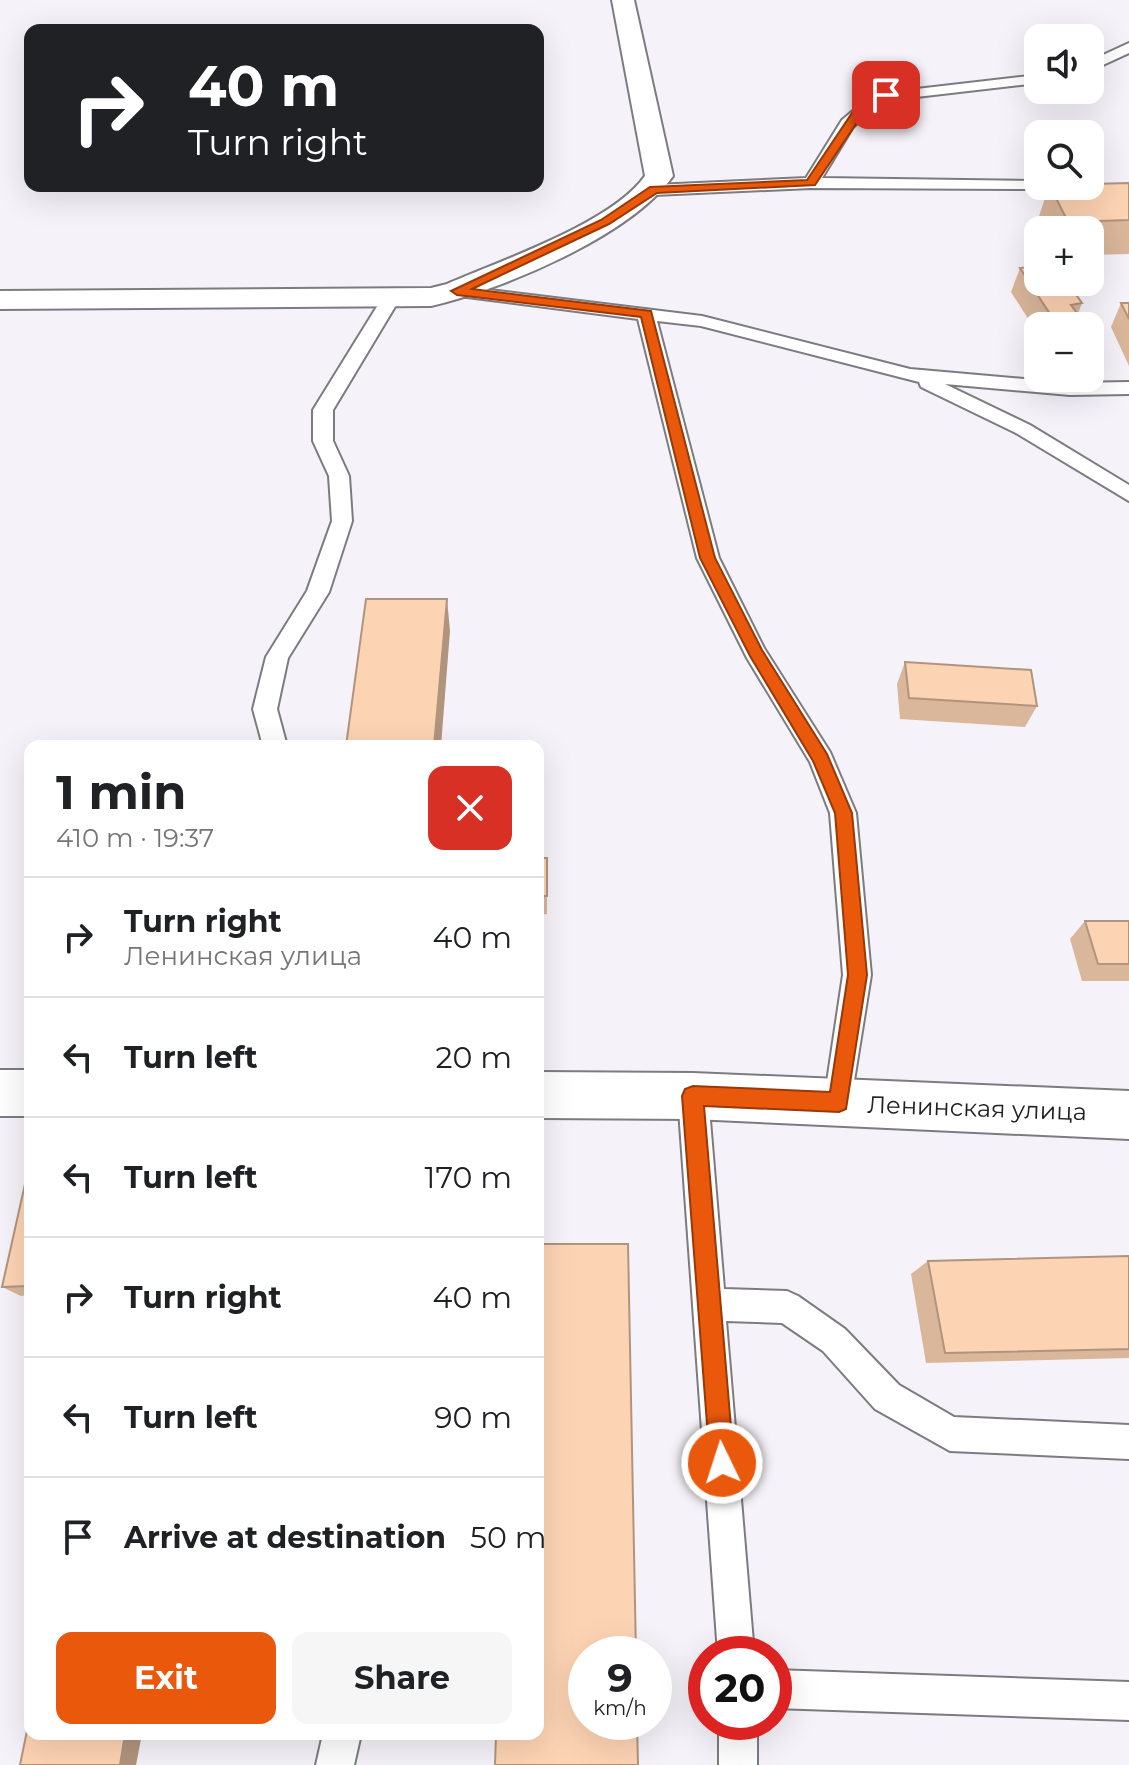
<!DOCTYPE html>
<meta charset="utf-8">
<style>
:root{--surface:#fff;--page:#f6f6f6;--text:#202124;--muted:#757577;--line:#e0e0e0;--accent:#ea580c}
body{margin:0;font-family:Montserrat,sans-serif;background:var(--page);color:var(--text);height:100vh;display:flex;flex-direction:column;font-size:30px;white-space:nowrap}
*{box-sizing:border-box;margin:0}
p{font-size:26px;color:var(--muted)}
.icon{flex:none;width:44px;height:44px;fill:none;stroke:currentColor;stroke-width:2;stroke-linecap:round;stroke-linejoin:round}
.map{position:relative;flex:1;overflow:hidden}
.details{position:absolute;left:24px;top:740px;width:520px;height:1000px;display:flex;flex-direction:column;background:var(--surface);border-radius:16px;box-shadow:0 8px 32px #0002}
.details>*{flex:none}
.banner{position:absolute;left:24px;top:24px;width:520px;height:168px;border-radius:16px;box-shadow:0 8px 32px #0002;background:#202124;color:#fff;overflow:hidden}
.buttons{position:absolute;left:1024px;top:24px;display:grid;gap:16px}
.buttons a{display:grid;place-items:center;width:80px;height:80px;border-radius:16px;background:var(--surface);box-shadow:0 8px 32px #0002;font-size:40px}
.speed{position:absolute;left:568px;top:1636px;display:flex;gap:16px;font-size:40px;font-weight:700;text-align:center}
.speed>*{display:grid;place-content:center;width:104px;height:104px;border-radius:50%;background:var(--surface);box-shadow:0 8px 32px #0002;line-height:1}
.speed small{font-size:20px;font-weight:400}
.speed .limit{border:12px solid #d22;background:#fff;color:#111}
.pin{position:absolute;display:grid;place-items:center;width:68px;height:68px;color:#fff;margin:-34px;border-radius:16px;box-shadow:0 4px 12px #0006}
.me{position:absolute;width:88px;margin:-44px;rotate:356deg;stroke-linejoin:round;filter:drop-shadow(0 0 6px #0008)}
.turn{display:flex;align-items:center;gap:28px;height:168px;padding:0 32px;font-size:36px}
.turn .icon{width:104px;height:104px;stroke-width:2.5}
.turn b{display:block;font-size:56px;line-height:68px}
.round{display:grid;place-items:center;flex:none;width:84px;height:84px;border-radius:16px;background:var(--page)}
.summary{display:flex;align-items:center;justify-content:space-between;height:136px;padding:0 32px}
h1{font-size:48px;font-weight:700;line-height:60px}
.button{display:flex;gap:16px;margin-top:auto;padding:16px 32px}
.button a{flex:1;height:92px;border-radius:16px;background:var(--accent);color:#fff;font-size:32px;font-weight:700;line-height:92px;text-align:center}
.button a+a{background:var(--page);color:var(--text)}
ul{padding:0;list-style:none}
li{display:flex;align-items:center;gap:24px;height:120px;padding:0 32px;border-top:2px solid var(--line)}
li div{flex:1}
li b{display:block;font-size:30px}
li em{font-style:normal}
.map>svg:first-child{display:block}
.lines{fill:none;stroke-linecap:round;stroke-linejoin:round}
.service-casing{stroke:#7c7b80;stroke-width:4}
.minor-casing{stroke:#7c7b80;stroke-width:4}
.secondary-casing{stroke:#7c7b80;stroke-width:4}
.service{fill:#fff;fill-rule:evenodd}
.minor{fill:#fff;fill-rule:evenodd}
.secondary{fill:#fff;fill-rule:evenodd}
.wall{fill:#dab69a}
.shaded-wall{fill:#b1947d}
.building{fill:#fdd4b3;stroke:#b1947d;stroke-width:2}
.route{fill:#ea580c;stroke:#983908;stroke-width:2}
.labels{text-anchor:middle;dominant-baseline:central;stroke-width:6;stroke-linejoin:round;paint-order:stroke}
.street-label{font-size:24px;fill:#212022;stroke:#fff}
</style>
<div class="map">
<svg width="1129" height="1765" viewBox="0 0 1129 1765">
<rect width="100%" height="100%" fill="#f5f3f9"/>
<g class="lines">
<defs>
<g id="service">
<polygon points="1129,43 1129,53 1090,71 1090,61"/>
<polygon points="1038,75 1038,83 882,101 853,127 822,178 1038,181 1038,186 1046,186 1044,189 811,188 654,195 646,190 654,185 806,178 842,120 873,94"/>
<polygon points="457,286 702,316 910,369 1070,383 1129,382 1129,394 1070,395 945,384 1030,425 1129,485 1129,501 1016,433 921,387 919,382 701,326 657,321 719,558 764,648 830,752 856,813 871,975 849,1112 839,1116 829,1112 824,1102 843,975 830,813 810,762 747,658 697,558 638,319 451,295 448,291"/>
<polygon points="390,295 399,300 333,410 333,441 349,476 352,521 329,592 288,658 277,709 287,746 263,746 253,709 266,657 307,591 332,521 329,476 313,441 313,410 381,300"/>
<polygon points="693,1082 703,1086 708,1096 724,1289 787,1291 798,1296 845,1329 899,1385 954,1417 1129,1425 1129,1459 950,1451 875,1409 823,1351 782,1323 726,1321 754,1654 718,1654 678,1096 683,1086"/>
<polygon points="774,1670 1129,1682 1129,1720 774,1708"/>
<rect x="719" y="1722" width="38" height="43"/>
<polygon points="323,1734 361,1734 354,1765 316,1765"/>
</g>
<path id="minor" d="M612,0h22l39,176c-42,60 -172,114 -242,130l-431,3v-18l431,-3 16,-4c55,-24 165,-61 198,-108z"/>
<g id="secondary">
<rect x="0" y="1070" width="30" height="46"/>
<polygon points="538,1072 693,1073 1129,1091 1129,1139 693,1119 538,1118"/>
</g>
</defs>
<use href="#service" class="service-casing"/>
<use href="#minor" class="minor-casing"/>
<use href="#secondary" class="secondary-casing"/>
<use href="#service" class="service"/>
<use href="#minor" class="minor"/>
<use href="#secondary" class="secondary"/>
</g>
<g class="wall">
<polygon points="1129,183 1129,254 1090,255 1090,230 1043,230 1038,219 1049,186 1090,186"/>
<polygon points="1020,268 1082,303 1078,314 1086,326 1038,326 1038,334 1011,292"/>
<polygon points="1121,303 1129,303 1129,366 1111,327"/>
<polygon points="1090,332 1096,341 1090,355"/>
<polygon points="905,662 1037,706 1025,727 900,719 897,684"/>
<polygon points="538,858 547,858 547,914 538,915"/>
<polygon points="1085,921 1129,921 1129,981 1082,981 1070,939"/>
<polygon points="30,1184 30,1295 21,1296 2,1287"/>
<polygon points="1129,1256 1129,1358 926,1363 911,1274 928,1261"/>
</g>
<g class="shaded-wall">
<polygon points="447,599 450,631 441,746 434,746"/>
<polygon points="125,1734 142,1734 136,1765 120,1765"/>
</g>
<g class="building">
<polygon points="1129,183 1129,220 1068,222 1050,186 1090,186 1090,184"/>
<polygon points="1038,266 1038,282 1067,282 1082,303 1071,305 1086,326 1058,326 1020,268"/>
<polygon points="1121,303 1129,303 1129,319"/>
<polygon points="1090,332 1096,341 1090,342"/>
<polygon points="366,599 447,599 434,746 346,746"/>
<polygon points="905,662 1031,670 1037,706 909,698"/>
<rect x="538" y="858" width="9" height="38"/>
<polygon points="1085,921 1129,921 1129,964 1098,964"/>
<polygon points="25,1184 30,1184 30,1286 2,1287"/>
<polygon points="538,1244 628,1244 636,1654 586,1654 586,1722 637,1722 638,1765 495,1765 496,1734 538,1734"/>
<polygon points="1129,1256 1129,1349 945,1353 928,1261"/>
<polygon points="30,1716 30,1734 125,1734 120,1765 20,1765"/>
</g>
<polygon class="route" points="883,93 891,95 864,112 815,185 657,193 609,224 472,289 651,311 715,558 762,650 827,754 852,813 867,975 846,1109 839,1112 704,1106 734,1463 730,1472 722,1475 714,1472 710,1463 682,1096 685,1089 693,1086 830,1092 848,975 835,813 813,761 750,656 700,558 641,317 457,295 451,291 601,220 650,187 807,180 856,107"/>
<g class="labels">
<g class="street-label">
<text transform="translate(977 1108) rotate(2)">Ленинская улица</text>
</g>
</g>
</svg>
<div class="buttons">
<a><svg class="icon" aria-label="sound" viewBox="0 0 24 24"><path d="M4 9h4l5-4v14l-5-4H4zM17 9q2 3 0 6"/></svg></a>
<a><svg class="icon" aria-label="search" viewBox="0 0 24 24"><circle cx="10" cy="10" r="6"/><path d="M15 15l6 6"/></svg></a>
<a>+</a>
<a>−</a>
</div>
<div class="speed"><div>9<small>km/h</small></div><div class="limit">20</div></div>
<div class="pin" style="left:886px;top:95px;background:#d93025"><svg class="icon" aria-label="arrive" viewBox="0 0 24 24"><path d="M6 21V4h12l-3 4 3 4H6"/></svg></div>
<svg class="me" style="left:722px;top:1463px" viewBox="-20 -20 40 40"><circle r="17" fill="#ea580c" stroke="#fff" stroke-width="3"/><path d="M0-11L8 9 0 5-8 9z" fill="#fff"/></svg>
<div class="banner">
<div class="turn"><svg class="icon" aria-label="right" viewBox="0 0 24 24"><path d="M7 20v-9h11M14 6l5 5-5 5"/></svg><div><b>40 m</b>Turn right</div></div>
</div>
<section class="details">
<div class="summary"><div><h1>1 min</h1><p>410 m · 19:37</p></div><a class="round" style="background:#d93025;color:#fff"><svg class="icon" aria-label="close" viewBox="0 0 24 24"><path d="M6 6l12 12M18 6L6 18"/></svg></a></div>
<ul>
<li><svg class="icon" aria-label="right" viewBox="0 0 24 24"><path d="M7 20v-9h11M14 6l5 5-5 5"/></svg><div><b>Turn right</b><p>Ленинская улица</p></div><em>40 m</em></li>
<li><svg class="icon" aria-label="left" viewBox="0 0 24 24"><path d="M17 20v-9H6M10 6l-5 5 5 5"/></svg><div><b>Turn left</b></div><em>20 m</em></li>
<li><svg class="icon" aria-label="left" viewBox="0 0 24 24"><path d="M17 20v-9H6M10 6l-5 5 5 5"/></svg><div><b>Turn left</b></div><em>170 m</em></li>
<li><svg class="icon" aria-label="right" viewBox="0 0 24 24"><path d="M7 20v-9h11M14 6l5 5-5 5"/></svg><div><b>Turn right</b></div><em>40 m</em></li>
<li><svg class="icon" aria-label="left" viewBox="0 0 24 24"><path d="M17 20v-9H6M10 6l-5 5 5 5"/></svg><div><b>Turn left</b></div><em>90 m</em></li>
<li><svg class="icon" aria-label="arrive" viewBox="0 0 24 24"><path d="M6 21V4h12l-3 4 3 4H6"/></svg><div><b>Arrive at destination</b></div><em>50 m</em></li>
</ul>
<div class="button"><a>Exit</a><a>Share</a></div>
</section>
</div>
